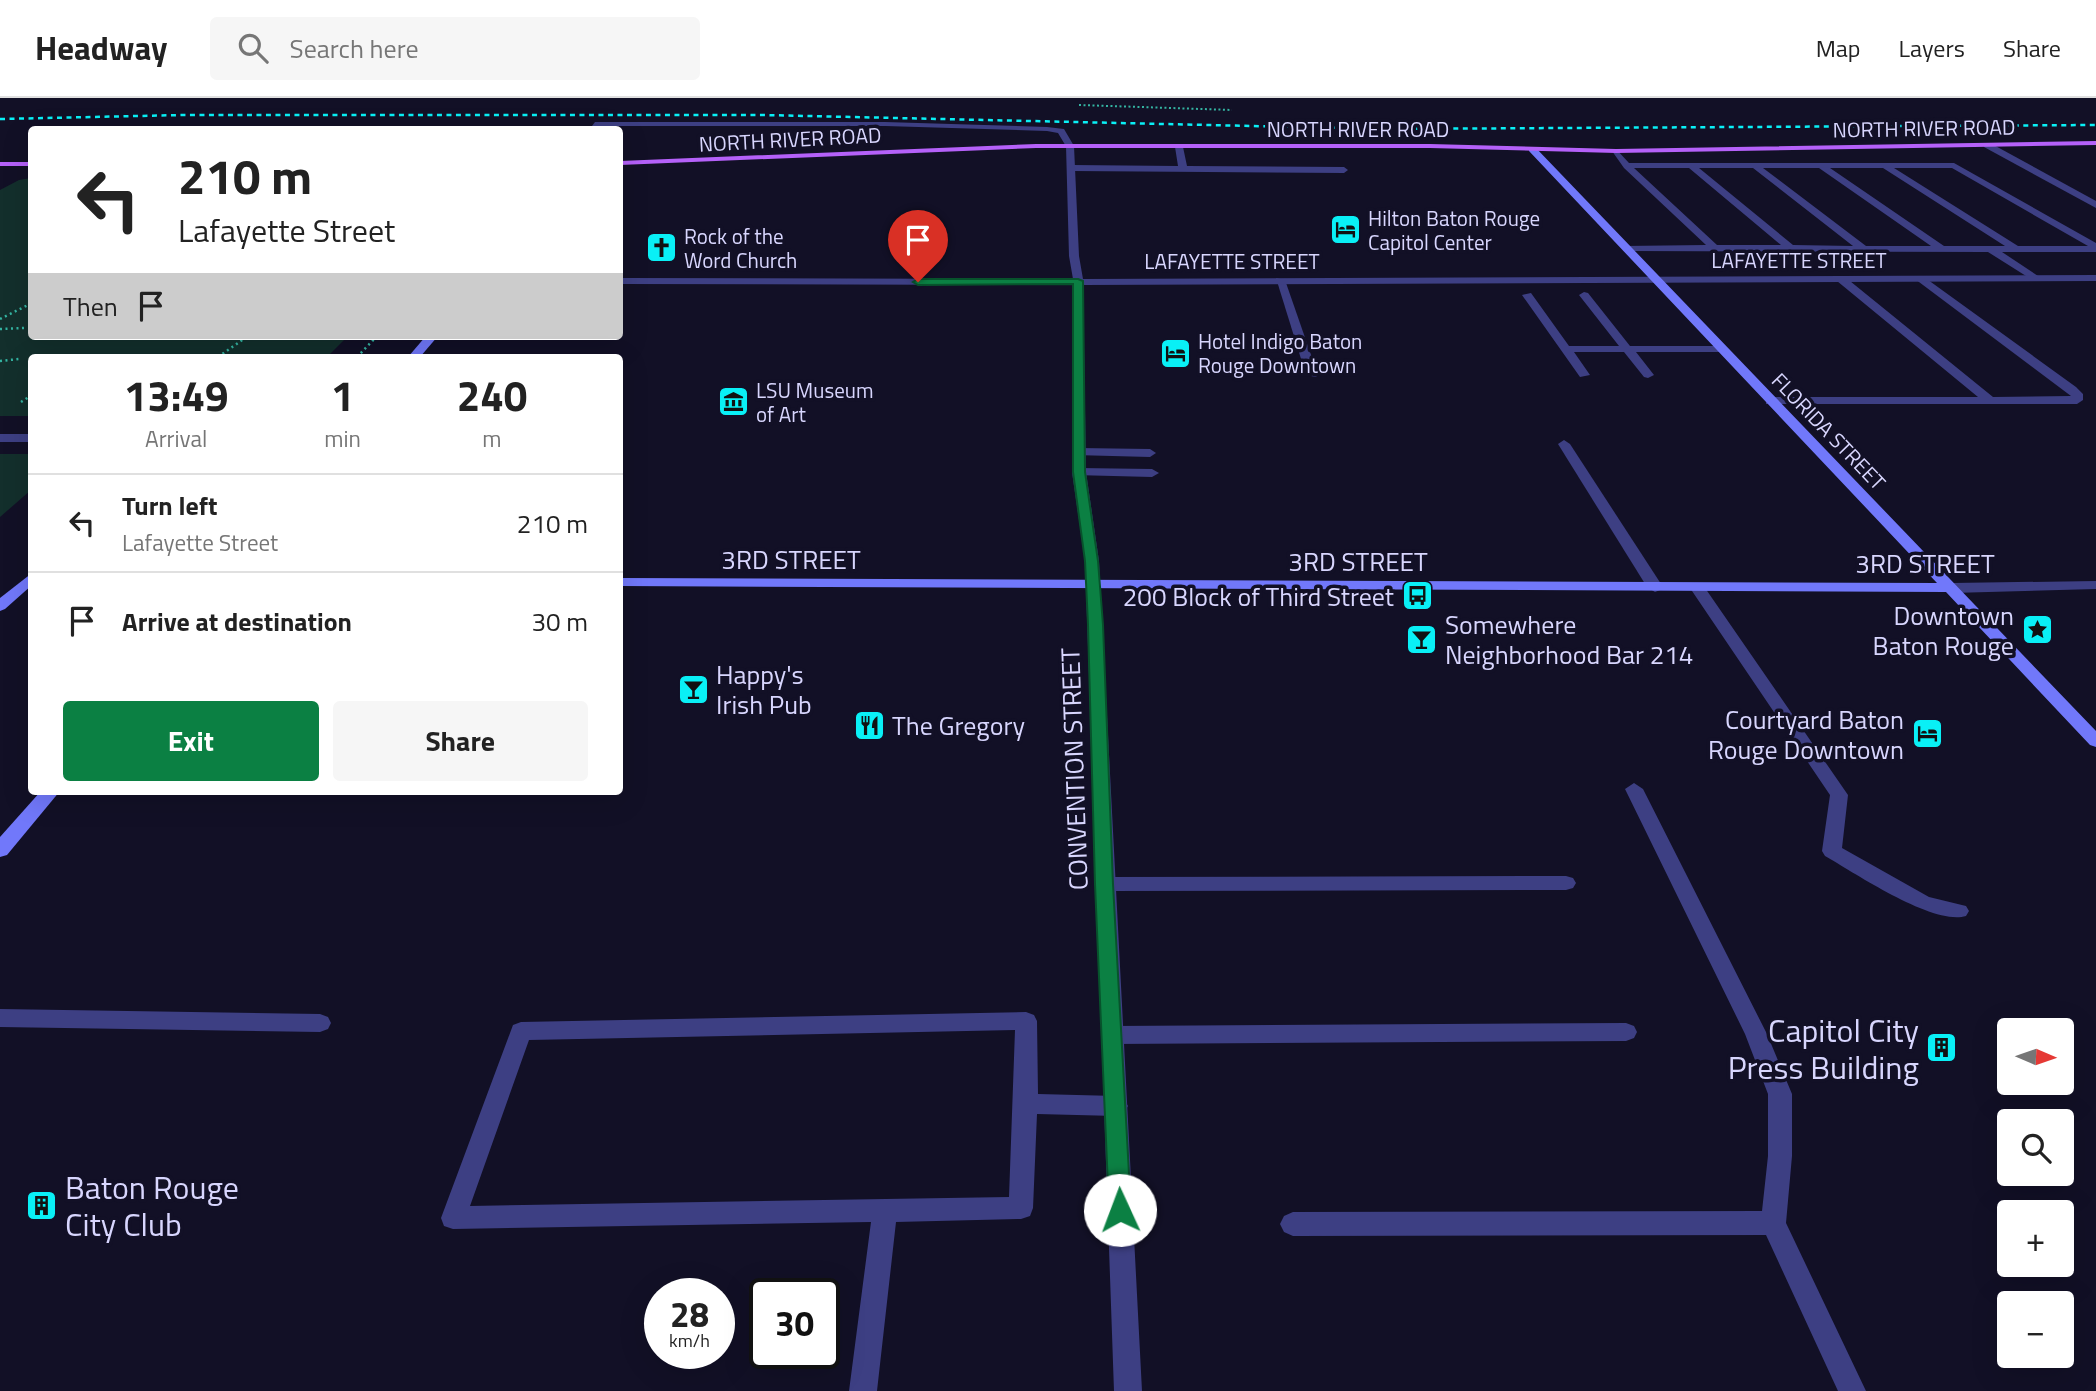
<!DOCTYPE html>
<meta charset="utf-8">
<style>
:root{--surface:#fff;--page:#f6f6f6;--text:#222;--muted:#767676;--line:#e0e0e0;--accent:#0b8043}
body{margin:0;font-family:"Titillium Web",sans-serif;background:var(--page);color:var(--text);height:100vh;display:flex;flex-direction:column;font-size:26px;white-space:nowrap}
*{box-sizing:border-box;margin:0}
p{font-size:23px;color:var(--muted)}
.icon{flex:none;width:38px;height:38px;fill:none;stroke:currentColor;stroke-width:2;stroke-linecap:round;stroke-linejoin:round}
.map{position:relative;flex:1;overflow:hidden}
.drawer{position:absolute;left:28px;top:256px;width:595px;height:441px;display:flex;flex-direction:column;background:var(--surface);border-radius:7px;box-shadow:0 7px 28px #0002}
.drawer>*{flex:none}
.hud{position:absolute;left:28px;top:28px;width:595px;height:214px;border-radius:7px;box-shadow:0 7px 28px #0002;background:#fff;color:var(--text);overflow:hidden}
.needle{width:46px;rotate:92deg}
.tools{position:absolute;left:1997px;top:920px;display:grid;gap:14px}
.tools a{display:grid;place-items:center;width:77px;height:77px;border-radius:7px;background:var(--surface);box-shadow:0 7px 28px #0002;font-size:35px}
.speed{position:absolute;left:644px;top:1180px;display:flex;gap:14px;font-size:35px;font-weight:700;text-align:center}
.speed>*{display:grid;place-content:center;width:91px;height:91px;border-radius:50%;background:var(--surface);box-shadow:0 7px 28px #0002;line-height:1}
.speed small{font-size:18px;font-weight:400}
.speed .limit{border:4px solid #111;border-radius:10px;background:#fff;color:#111}
.pin{position:absolute;display:grid;place-items:center;width:60px;height:60px;color:#fff;margin:-72px -30px;border-radius:50% 50% 50% 0;rotate:-45deg;box-shadow:0 0 7px #0007}
.pin .icon{rotate:45deg}
.me{position:absolute;width:77px;margin:-38px;rotate:358deg;stroke-linejoin:round;filter:drop-shadow(0 0 5px #0008)}
.turn{display:flex;align-items:center;gap:24px;height:147px;padding:0 35px;font-size:32px}
.turn .icon{width:91px;height:91px;stroke-width:2.5}
.turn b{display:block;font-size:49px;line-height:60px}
.then{display:flex;align-items:center;height:66px;padding:0 35px;background:#0003;gap:14px;font-size:26px}
.eta{display:flex;justify-content:space-evenly;align-items:center;height:119px;text-align:center}
.eta b{font-size:42px;font-weight:700;line-height:49px}
.cta{display:flex;gap:14px;margin-top:auto;padding:14px 35px}
.cta a{flex:1;height:80px;border-radius:7px;background:var(--accent);color:#fff;font-size:28px;font-weight:700;line-height:80px;text-align:center}
.cta a+a{background:var(--page);color:var(--text)}
ul{padding:0;list-style:none}
li{display:flex;align-items:center;gap:21px;height:98px;padding:0 35px;border-top:2px solid var(--line)}
li div{flex:1}
li b{display:block;font-size:26px}
li em{font-style:normal}
header{display:flex;align-items:center;gap:42px;box-sizing:border-box;height:98px;padding:0 35px;background:var(--surface);border-bottom:2px solid var(--line)}
header strong{font-size:33px}
nav{display:flex;gap:38px;margin-inline-start:auto;font-size:24px}
.search{width:490px;height:63px;background:var(--page);display:flex;align-items:center;gap:18px;box-sizing:border-box;padding:0 24px;border-radius:7px;color:var(--muted);font-size:26px}
.map>svg:first-child{display:block}
.green{fill:#132f2c}
.lines{fill:none;stroke-linecap:round;stroke-linejoin:round}
.path-far1{stroke:#34b4a2;stroke-width:2;stroke-dasharray:2 2.5;stroke-linecap:butt}
.path{stroke:#34b4a2;stroke-width:2.5;stroke-dasharray:2 3.5;stroke-linecap:butt}
.lane{fill:#3d3f83;fill-rule:evenodd}
.street{fill:#3d3f83;fill-rule:evenodd}
.secondary{fill:#7178fa;fill-rule:evenodd}
.primary{fill:#b561f9;fill-rule:evenodd}
.rail{stroke:#09f0f6;stroke-width:2.5;stroke-dasharray:5 4.5;stroke-linecap:butt}
.route{fill:#0b8043;stroke:#07532c;stroke-width:2}
.labels{text-anchor:middle;dominant-baseline:central;stroke-width:7;stroke-linejoin:round;paint-order:stroke}
.far-street-label{font-size:21px;fill:#d8d6fe;stroke:#121026}
.far-poi-label{font-size:21px;fill:#d8d6fe;stroke:#121026;text-anchor:start}
.street-label{font-size:26px;fill:#d8d6fe;stroke:#121026}
.poi-label{font-size:26px;fill:#d8d6fe;stroke:#121026;text-anchor:end}
.near-poi-label{font-size:32px;fill:#d8d6fe;stroke:#121026;text-anchor:end}
</style>
<header>
<strong>Headway</strong>
<div class="search"><svg class="icon" aria-label="search" viewBox="0 0 24 24"><circle cx="10" cy="10" r="6"/><path d="M15 15l6 6"/></svg>Search here</div>
<nav><a>Map</a><a>Layers</a><a>Share</a></nav>
</header>
<div class="map">
<svg width="2096" height="1293" viewBox="0 0 2096 1293">
<rect width="100%" height="100%" fill="#121026"/>
<g class="green">
<polygon points="31,80 32,238 348,238 327,259 32,259 31,318 0,318 0,92 19,82"/>
<polygon points="0,356 32,356 31,392 0,419"/>
</g>
<g class="lines">
<polyline class="path-far1" points="1079,7 1232,12"/>
<g class="path">
<polyline points="0,221 32,205"/>
<polyline points="0,231 24,230"/>
<polyline points="218,259 248,238"/>
<polyline points="357,259 377,238"/>
<polyline points="0,263 19,261"/>
<polyline points="21,304 32,297"/>
</g>
<g class="lane">
<polygon points="595,24 885,24 1047,29 1064,31 1074,48 1067,50 1058,35 1047,33 885,28 592,28"/>
<polygon points="1179,47 1183,49 1187,68 1344,69 1348,72 1344,75 1072,73 1068,70 1072,67 1178,68 1175,49"/>
<path d="M1616,51l13,14h325l142,80v9h-94l36,24 1,2 -5,3 -46,-29 -362,-1 -3,-1v-4l83,-1 -82,-77 -12,-17zM1634,70h55l92,77h-64zM1699,70h54l100,78 -60,-1zM1763,70h56l112,78h-65zM1830,70h53l122,78h-61zM1894,70h58l136,78h-70z"/>
<polygon points="1837,179 1845,179 1993,299 2071,298 1915,181 1924,179 2076,289 2083,296 2083,302 2077,306 1766,306 1766,300 1770,299 1978,299 1837,183"/>
<polygon points="1276,180 1285,182 1318,277 1316,279 1306,277"/>
<polygon points="1584,194 1588,195 1630,248 1722,248 1728,251 1722,254 1636,254 1654,277 1648,280 1644,279 1624,254 1574,254 1590,277 1580,279 1522,197 1531,195 1569,248 1619,248 1579,197"/>
<polygon points="1564,342 1570,346 1663,489 1660,492 1655,494 1647,489 1558,346"/>
<polygon points="1079,350 1150,351 1156,355 1150,359 1074,357 1074,351"/>
<polygon points="1079,370 1152,371 1159,375 1152,379 1074,377 1074,371"/>
<path d="M1698,485l5,2 145,210 -6,53 87,49 37,9 3,5 -3,5c-33,10 -111,-43 -141,-60l-3,-5 8,-56 -140,-207z"/>
<polygon points="1634,685 1643,691 1767,936 1792,996 1792,1058 1786,1125 1866,1293 1838,1293 1766,1137 1293,1138 1284,1134 1280,1126 1284,1118 1293,1114 1762,1113 1768,1058 1768,996 1745,936 1625,691"/>
<polygon points="1566,778 1573,780 1576,785 1573,790 1566,792 1104,793 1097,791 1094,786 1097,781 1104,779"/>
<polygon points="0,911 320,916 328,919 331,925 328,931 320,934 0,929"/>
<path d="M1026,914l8,3 3,6 1,73 78,2 8,3 4,7 -4,7 -8,3 -79,-2 -4,94 -3,8 -9,3 -125,3 -19,169h-28l22,-169 -418,7 -9,-3 -3,-8 72,-193 8,-3zM1015,932l-6,167 -539,9 59,-166z"/>
<polygon points="1626,925 1634,928 1637,934 1634,940 1626,943 1112,946 1104,943 1101,937 1104,931 1112,928"/>
</g>
<g class="street">
<polygon points="1984,45 1990,45 2096,103 2096,110 1984,49"/>
<polygon points="1070,46 1074,48 1079,158 1083,181 2096,177 2096,183 1083,187 1086,374 1099,463 1142,1293 1114,1293 1085,463 1072,374 1073,187 620,186 620,180 1073,181 1069,158 1066,48"/>
<rect x="0" y="336" width="32" height="8"/>
<polygon points="2096,483 2096,491 1952,495 1944,490 1952,485"/>
</g>
<g class="secondary">
<polygon points="1529,49 1535,49 2096,633 2096,649 2090,647 1946,494 620,488 620,480 1937,485 1529,53"/>
<polygon points="426,238 438,238 420,259 408,259"/>
<polygon points="32,475 32,487 5,511 0,513 0,500"/>
<polygon points="41,693 60,693 7,757 0,759 0,739"/>
</g>
<g class="primary">
<polygon points="2096,43 2096,47 1616,55 1430,50 1036,50 620,67 620,63 1036,46 1430,46 1616,51"/>
<rect x="0" y="64" width="32" height="4"/>
</g>
<polyline class="rail" points="0,21 183,17 763,17 1386,31 2096,27"/>
</g>
<polygon class="route" points="1078,181 1083,183 1085,374 1098,463 1103,527 1113,786 1131,1112 1128,1119 1120,1122 1112,1119 1109,1112 1095,786 1088,527 1085,463 1073,374 1073,186 918,187 913,184 918,181"/>
<defs>
<symbol id="hotel-square" viewBox="-11 -11 22 22"><rect x="-9" y="-9" width="18" height="18" rx="4" fill="#09f0f6" stroke="#121026"/><path d="M-6-4.5h1.5V1H6V5H4.5V3h-9V5H-6ZM-4 0a1.8 1.8 0 1 1 3.6 0ZM.5 0V-2.5h3Q6-2.5 6 0Z" fill="#111"/></symbol>
<symbol id="church-square" viewBox="-11 -11 22 22"><rect x="-9" y="-9" width="18" height="18" rx="4" fill="#09f0f6" stroke="#121026"/><path d="M-1.2-6h2.4v3.5h3.3v2.4h-3.3V6h-2.4V-.1h-3.3v-2.4h3.3Z" fill="#111"/></symbol>
<symbol id="museum-square" viewBox="-11 -11 22 22"><rect x="-9" y="-9" width="18" height="18" rx="4" fill="#09f0f6" stroke="#121026"/><path d="M0-6L6-3V-2H-6V-3ZM-5-1h2V3h-2ZM-1-1h2V3h-2ZM3-1h2V3H3ZM-6 4H6V6H-6Z" fill="#111"/></symbol>
<symbol id="bus-square" viewBox="-11 -11 22 22"><rect x="-9" y="-9" width="18" height="18" rx="4" fill="#09f0f6" stroke="#121026"/><path d="M-5-6H5V4H4V6H2V4H-2V6H-4V4H-5ZM-3.5-4V0h7V-4ZM-3.5 1.2v1.5H-2V1.2ZM2 1.2v1.5H3.5V1.2Z" fill="#111"/></symbol>
<symbol id="sight-square" viewBox="-11 -11 22 22"><rect x="-9" y="-9" width="18" height="18" rx="4" fill="#09f0f6" stroke="#121026"/><path d="M0-6L1.8-2.2L6-1.7L2.9 1.2L3.7 5.4L0 3.3L-3.7 5.4L-2.9 1.2L-6-1.7L-1.8-2.2Z" fill="#111"/></symbol>
<symbol id="bar-square" viewBox="-11 -11 22 22"><rect x="-9" y="-9" width="18" height="18" rx="4" fill="#09f0f6" stroke="#121026"/><path d="M-6-5H6L.8 .8V4.5H3.5V6h-7V4.5H-.8V.8Z" fill="#111"/></symbol>
<symbol id="restaurant-square" viewBox="-11 -11 22 22"><rect x="-9" y="-9" width="18" height="18" rx="4" fill="#09f0f6" stroke="#121026"/><path d="M-5-6h1v4h1v-4h1v4h1v-4h1v5L-1.5 .5V6h-2V.5L-5-1ZM5-6V6H3V1.5H1.5Q1.5-4 5-6Z" fill="#111"/></symbol>
<symbol id="building-square" viewBox="-11 -11 22 22"><rect x="-9" y="-9" width="18" height="18" rx="4" fill="#09f0f6" stroke="#121026"/><path d="M-4-6H4V6H1V3H-1V6H-4ZM-2.5-4.3h1.7v1.8h-1.7ZM.8-4.3h1.7v1.8H.8ZM-2.5-1h1.7V.8h-1.7ZM.8-1h1.7V.8H.8Z" fill="#111"/></symbol>
</defs>
<g fill-rule="evenodd">
<use href="#hotel-square" x="1328" y="114" width="35" height="35"/>
<use href="#church-square" x="644" y="132" width="35" height="35"/>
<use href="#hotel-square" x="1158" y="238" width="35" height="35"/>
<use href="#museum-square" x="716" y="286" width="35" height="35"/>
<use href="#bus-square" x="1400" y="480" width="35" height="35"/>
<use href="#sight-square" x="2020" y="514" width="35" height="35"/>
<use href="#bar-square" x="1404" y="524" width="35" height="35"/>
<use href="#bar-square" x="676" y="574" width="35" height="35"/>
<use href="#restaurant-square" x="852" y="610" width="35" height="35"/>
<use href="#hotel-square" x="1910" y="618" width="35" height="35"/>
<use href="#building-square" x="1924" y="932" width="35" height="35"/>
<use href="#building-square" x="24" y="1090" width="35" height="35"/>
</g>
<g class="labels">
<g class="far-street-label">
<text transform="translate(1924 30) rotate(-1)">NORTH RIVER ROAD</text>
<text x="1358" y="31">NORTH RIVER ROAD</text>
<text transform="translate(790 41) rotate(-3)">NORTH RIVER ROAD</text>
<text x="1799" y="162">LAFAYETTE STREET</text>
<text x="1232" y="163">LAFAYETTE STREET</text>
<text transform="translate(1829 333) rotate(46)">FLORIDA STREET</text>
</g>
<g class="far-poi-label">
<text x="1368" y="120">Hilton Baton Rouge<tspan x="1368" dy="24">Capitol Center</tspan></text>
<text x="684" y="138">Rock of the<tspan x="684" dy="24">Word Church</tspan></text>
<text x="1198" y="243">Hotel Indigo Baton<tspan x="1198" dy="24">Rouge Downtown</tspan></text>
<text x="756" y="292">LSU Museum<tspan x="756" dy="24">of Art</tspan></text>
</g>
<g class="street-label">
<text x="791" y="461">3RD STREET</text>
<text x="1358" y="463">3RD STREET</text>
<text x="1925" y="465">3RD STREET</text>
<text transform="translate(1074 671) rotate(-92)">CONVENTION STREET</text>
</g>
<g class="poi-label">
<text x="1394" y="498">200 Block of Third Street</text>
<text x="2014" y="517">Downtown<tspan x="2014" dy="30">Baton Rouge</tspan></text>
<text x="1445" y="526" text-anchor="start">Somewhere<tspan x="1445" dy="30">Neighborhood Bar 214</tspan></text>
<text x="716" y="576" text-anchor="start">Happy's<tspan x="716" dy="30">Irish Pub</tspan></text>
<text x="1904" y="621">Courtyard Baton<tspan x="1904" dy="30">Rouge Downtown</tspan></text>
<text x="892" y="627" text-anchor="start">The Gregory</text>
</g>
<g class="near-poi-label">
<text x="1919" y="932">Capitol City<tspan x="1919" dy="37">Press Building</tspan></text>
<text x="65" y="1089" text-anchor="start">Baton Rouge<tspan x="65" dy="37">City Club</tspan></text>
</g>
</g>
</svg>
<div class="tools">
<a><svg class="needle" viewBox="-14 -14 28 28"><path d="M0-13l5 13h-10z" fill="#e53935"/><path d="M0 13l5-13h-10z" fill="#767676"/></svg></a>
<a><svg class="icon" aria-label="search" viewBox="0 0 24 24"><circle cx="10" cy="10" r="6"/><path d="M15 15l6 6"/></svg></a>
<a>+</a>
<a>−</a>
</div>
<div class="speed"><div>28<small>km/h</small></div><div class="limit">30</div></div>
<div class="pin" style="left:918px;top:184px;background:#d93025"><svg class="icon" aria-label="arrive" viewBox="0 0 24 24"><path d="M6 21V4h12l-3 4 3 4H6"/></svg></div>
<svg class="me" style="left:1120px;top:1112px" viewBox="-20 -20 40 40"><circle r="19" fill="#fff"/><path d="M0-13L10 11 0 6-10 11z" fill="#0b8043"/></svg>
<div class="hud">
<div class="turn"><svg class="icon" aria-label="left" viewBox="0 0 24 24"><path d="M17 20v-9H6M10 6l-5 5 5 5"/></svg><div><b>210 m</b>Lafayette Street</div></div>
<div class="then">Then<svg class="icon" aria-label="arrive" viewBox="0 0 24 24"><path d="M6 21V4h12l-3 4 3 4H6"/></svg></div>
</div>
<section class="drawer">
<div class="eta">
<div><b>13:49</b><p>Arrival</p></div>
<div><b>1</b><p>min</p></div>
<div><b>240</b><p>m</p></div>
</div>
<ul>
<li><svg class="icon" aria-label="left" viewBox="0 0 24 24"><path d="M17 20v-9H6M10 6l-5 5 5 5"/></svg><div><b>Turn left</b><p>Lafayette Street</p></div><em>210 m</em></li>
<li><svg class="icon" aria-label="arrive" viewBox="0 0 24 24"><path d="M6 21V4h12l-3 4 3 4H6"/></svg><div><b>Arrive at destination</b></div><em>30 m</em></li>
</ul>
<div class="cta"><a>Exit</a><a>Share</a></div>
</section>
</div>
